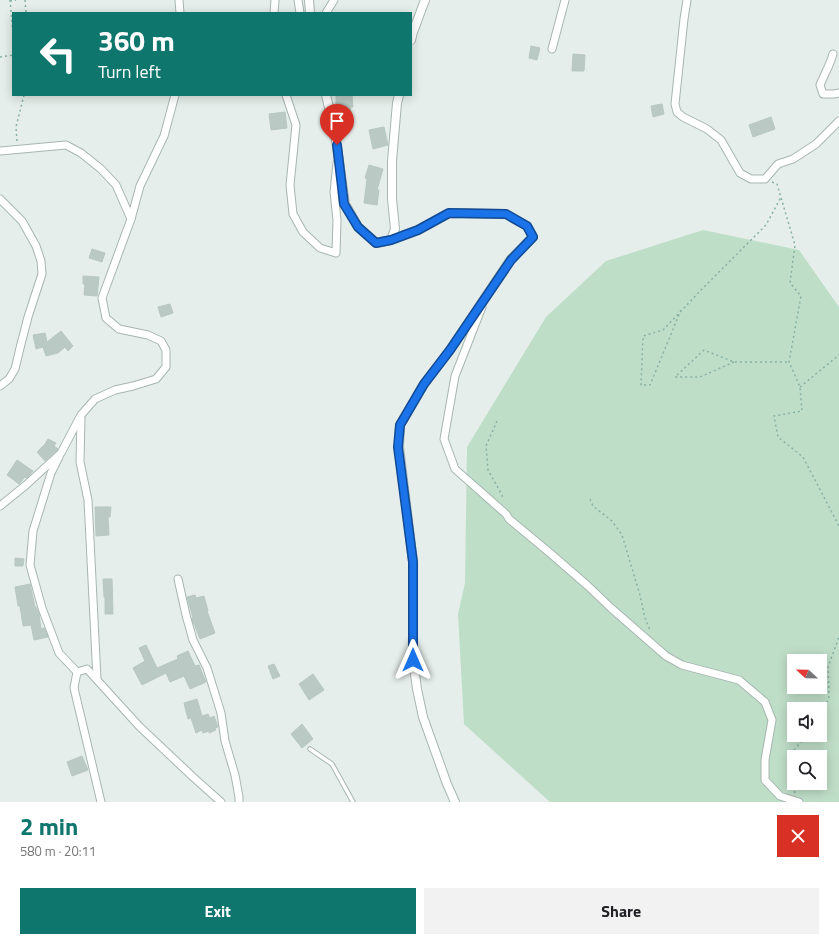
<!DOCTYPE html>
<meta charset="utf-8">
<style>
:root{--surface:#fff;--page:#f2f2f2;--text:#202124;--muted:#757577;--accent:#0f766e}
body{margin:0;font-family:"Titillium Web",sans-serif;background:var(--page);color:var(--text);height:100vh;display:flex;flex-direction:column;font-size:15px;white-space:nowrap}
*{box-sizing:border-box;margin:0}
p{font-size:13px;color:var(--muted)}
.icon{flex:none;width:22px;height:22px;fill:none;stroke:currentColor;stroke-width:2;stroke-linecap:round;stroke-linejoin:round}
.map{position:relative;height:802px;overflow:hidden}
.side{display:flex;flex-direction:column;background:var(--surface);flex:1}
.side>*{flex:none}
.top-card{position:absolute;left:12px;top:12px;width:400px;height:84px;border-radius:0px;box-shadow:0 2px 10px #0003;background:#0f766e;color:#fff;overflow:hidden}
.needle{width:26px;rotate:292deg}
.fabs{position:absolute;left:787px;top:654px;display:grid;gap:8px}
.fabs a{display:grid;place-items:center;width:40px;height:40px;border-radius:0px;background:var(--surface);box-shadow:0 2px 10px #0003;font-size:20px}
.pin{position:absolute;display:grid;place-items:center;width:34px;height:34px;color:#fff;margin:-41px -17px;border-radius:50% 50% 50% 0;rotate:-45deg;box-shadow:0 0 4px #0007}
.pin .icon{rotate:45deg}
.me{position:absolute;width:44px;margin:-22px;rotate:0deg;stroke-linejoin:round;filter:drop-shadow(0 0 3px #0008)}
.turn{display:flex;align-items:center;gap:14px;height:84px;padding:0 20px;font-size:18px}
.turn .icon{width:52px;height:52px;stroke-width:2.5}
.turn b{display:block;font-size:28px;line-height:34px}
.round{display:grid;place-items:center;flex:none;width:42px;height:42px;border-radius:0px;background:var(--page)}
.head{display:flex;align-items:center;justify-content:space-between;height:68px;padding:0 20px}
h1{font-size:24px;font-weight:700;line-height:30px;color:var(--accent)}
.button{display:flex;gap:8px;margin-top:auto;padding:8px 20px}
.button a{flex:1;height:46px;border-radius:0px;background:var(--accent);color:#fff;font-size:16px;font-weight:700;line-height:46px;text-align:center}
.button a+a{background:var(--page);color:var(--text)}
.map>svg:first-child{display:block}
.green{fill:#bfdec8;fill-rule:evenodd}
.building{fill:#bac9c3;stroke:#b8c8c1}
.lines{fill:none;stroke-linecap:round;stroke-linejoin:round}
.service-casing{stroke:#a7b6b1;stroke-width:5.5}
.minor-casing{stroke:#a7b6b1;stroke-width:9}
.tertiary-casing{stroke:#a7b6b1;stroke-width:10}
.path{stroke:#86b1a4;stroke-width:1.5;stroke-dasharray:2 3;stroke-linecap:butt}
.service{stroke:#fff;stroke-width:3.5}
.minor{stroke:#fff;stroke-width:7}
.tertiary{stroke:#fff;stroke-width:8}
.route-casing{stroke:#114b97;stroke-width:10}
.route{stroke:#1a73e8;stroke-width:7}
</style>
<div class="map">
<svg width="839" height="802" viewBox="0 0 839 802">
<rect width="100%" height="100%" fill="#e5eeea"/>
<path class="green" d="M703,230l96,20 40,57v495h-289l-86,-78 -6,-110 7,-31 2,-136 79,-130 60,-56zM794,661h26v26h-26zM794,709h26v26h-26zM794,757h26v26h-26z"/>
<g class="building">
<polygon points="531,46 540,48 537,60 529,58"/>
<polygon points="573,54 585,55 584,71 572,71"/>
<polygon points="340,95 352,95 353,107 350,107 353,127 340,129 337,108 336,108 336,96"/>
<polygon points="662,104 664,114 653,117 651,106"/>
<polygon points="285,112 287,128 271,130 269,114"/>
<polygon points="771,117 775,129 753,137 749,125"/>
<polygon points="384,127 388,145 373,149 369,130"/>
<polygon points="369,165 383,169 377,190 379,190 377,205 364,203 367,179 365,178"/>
<polygon points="92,249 105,253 102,262 89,258"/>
<polygon points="83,276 99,277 97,296 84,295 85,284 83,284"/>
<polygon points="170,304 173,313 161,317 158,307"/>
<polygon points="61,331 73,346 68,351 65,347 58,353 46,356 43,347 36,349 33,335 45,333 47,342"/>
<polygon points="48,439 56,443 54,446 58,449 45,461 37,452 45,444"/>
<polygon points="17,460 33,471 27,478 25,477 19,484 7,475"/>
<polygon points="95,507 111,507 110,517 108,517 109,535 96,536"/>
<polygon points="15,558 24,559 23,566 15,566"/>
<polygon points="103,579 112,579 113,614 105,614 105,597 104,597"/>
<polygon points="30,584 35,607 36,607 39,614 41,629 44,628 48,637 34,640 31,625 23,626 20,606 18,606 15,587"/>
<polygon points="195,595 196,598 204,596 208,611 207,611 215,633 200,639 192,619 193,618 187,597"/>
<polygon points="146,645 157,668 178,659 177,656 188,651 195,666 199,665 206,682 190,689 184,676 170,682 166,673 142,685 133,668 145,661 139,648"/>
<polygon points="274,664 280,676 273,679 268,666"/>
<polygon points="313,674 324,690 309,700 299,684"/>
<polygon points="197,699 202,716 208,714 210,718 214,716 218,727 215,728 216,730 209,733 209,731 203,733 202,730 196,733 191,718 188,719 184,703"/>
<polygon points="302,724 313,739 302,748 291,734"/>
<polygon points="82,756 88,770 72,776 67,762"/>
</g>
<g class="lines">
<defs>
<polyline id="service" points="310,749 332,764 353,802"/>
<g id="minor">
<polyline points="179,0 180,13"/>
<polyline points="298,0 300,13"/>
<polyline points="687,0 684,19 675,104 677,112 683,117 707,129 721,140 740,173 751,179 765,179 778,164 793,159 816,144 839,121"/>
<polyline points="274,13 275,0"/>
<polyline points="326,13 334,0"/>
<polyline points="552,49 565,0"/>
<path d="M833,54c-3,11 -9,21 -13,31l3,9h11l5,-1"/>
<polyline points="286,95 296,125 290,185 293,214 303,232 320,248 336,253 337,220 334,192 337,163"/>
<polyline points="0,151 66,145 81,153 101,169 116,185 131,219"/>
<polyline points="0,199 22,221 36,246 41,261 42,274 28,317 21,344 15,369 9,379 0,386"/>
<polyline points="482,307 455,376 444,439 455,469 506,514 509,519 550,553 588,586 611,608 666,656 682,665 739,680 765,702 772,720 765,760 765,780 780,796 799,802"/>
<polyline points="81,418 80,462 88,500 97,679"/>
<polyline points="59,457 51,473 33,531 30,565 42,608 59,653 77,672"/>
<polyline points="0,506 26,485 61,453 81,415 95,399 115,390 133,386 156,379 166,367 166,350 161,341 148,335 119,329 106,318 102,298 131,219 140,186 164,136 175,95"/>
<polyline points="178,579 186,615 193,640 207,668 221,713 225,741 235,775 239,797 239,802"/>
<polyline points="101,802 74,688 77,672 87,669 139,726 193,777 221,802"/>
</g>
<g id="tertiary">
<polyline points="309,0 310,13"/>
<polyline points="411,40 413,32 425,0"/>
<polyline points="326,95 335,133 345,204 358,227 376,243 391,240 395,229 392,199 392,161 397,103 399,95"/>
<polyline points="391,240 418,230 449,213 506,214 527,226 533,237 511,259 450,350 424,384 400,425 399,447 413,562 413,660 417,689 423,717 447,784 455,802"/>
</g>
</defs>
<use href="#service" class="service-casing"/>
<use href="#minor" class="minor-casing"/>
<use href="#tertiary" class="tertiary-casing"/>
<g class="path">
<polyline points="10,0 13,33"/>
<polyline points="25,0 26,13"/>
<polyline points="10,1 16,0"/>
<polyline points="0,57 13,55"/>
<polyline points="17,141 16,127 24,95"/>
<polyline points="772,182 777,184 795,245 790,283 801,296 789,362 800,387 802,411 774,416 778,437 803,457 839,526"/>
<polyline points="681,310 650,385 641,385 643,336 663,330 702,289 766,225 781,197"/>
<polyline points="734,362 700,377 675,377 704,350 734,362 789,362"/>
<polyline points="800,387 839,355"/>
<polyline points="497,421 486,446 488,470 502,495 503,500"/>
<polyline points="590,499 593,506 612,521 622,535 640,595 645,618 650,630"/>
<polyline points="820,716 823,711 829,697 828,667 839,637"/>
<polyline points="795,793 788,774 794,750 807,735"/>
</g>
<use href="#service" class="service"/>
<use href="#minor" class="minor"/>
<use href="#tertiary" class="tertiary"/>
</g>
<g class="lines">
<defs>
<polyline id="route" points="337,145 344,204 358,227 376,243 391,240 418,230 449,213 506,214 527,226 533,237 511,260 450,350 424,384 400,425 398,447 413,562 413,660"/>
</defs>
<use href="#route" class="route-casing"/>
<use href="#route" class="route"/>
</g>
</svg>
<div class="fabs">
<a><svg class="needle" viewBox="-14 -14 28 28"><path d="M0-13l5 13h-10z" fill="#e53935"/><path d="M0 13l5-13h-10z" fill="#757577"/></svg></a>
<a><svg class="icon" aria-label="sound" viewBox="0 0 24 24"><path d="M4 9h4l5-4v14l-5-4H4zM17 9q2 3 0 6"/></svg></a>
<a><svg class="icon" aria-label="search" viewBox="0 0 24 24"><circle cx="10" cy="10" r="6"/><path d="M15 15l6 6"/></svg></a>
</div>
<div class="pin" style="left:337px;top:145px;background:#d93025"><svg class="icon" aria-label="arrive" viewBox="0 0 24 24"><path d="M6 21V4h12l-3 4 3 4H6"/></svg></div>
<svg class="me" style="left:413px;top:660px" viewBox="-20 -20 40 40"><path d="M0-17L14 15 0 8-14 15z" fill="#1a73e8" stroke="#fff" stroke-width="4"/></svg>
<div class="top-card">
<div class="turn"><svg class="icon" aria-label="left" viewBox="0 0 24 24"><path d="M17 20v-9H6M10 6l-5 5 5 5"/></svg><div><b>360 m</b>Turn left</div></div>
</div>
</div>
<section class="side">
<div class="head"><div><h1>2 min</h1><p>580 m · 20:11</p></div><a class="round" style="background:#d93025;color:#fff"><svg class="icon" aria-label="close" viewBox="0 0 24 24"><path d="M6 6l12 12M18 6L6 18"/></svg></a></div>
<div class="button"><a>Exit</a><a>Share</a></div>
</section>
